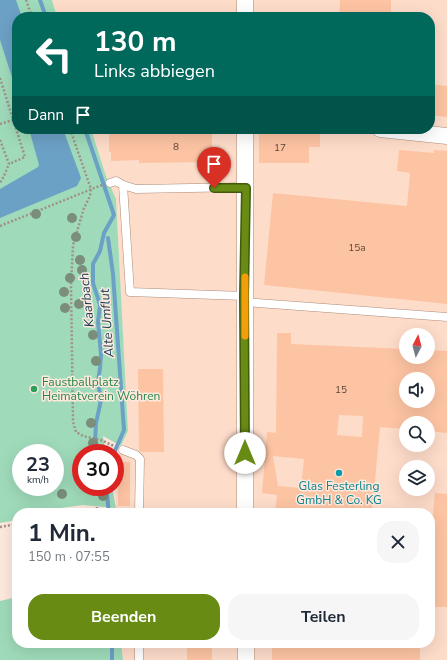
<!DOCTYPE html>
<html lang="de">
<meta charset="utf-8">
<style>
:root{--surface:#fff;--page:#f6f6f7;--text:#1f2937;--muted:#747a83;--accent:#678b13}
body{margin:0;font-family:"Nunito Sans",sans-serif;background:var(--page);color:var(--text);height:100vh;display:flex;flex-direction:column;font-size:15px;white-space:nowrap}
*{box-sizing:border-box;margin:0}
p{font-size:13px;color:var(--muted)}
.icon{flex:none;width:22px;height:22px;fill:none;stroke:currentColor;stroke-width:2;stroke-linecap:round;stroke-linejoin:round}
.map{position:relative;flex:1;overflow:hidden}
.sheet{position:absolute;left:12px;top:508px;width:423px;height:140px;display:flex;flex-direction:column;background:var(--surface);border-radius:16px;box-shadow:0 4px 16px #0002}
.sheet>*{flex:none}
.hud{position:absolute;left:12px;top:12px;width:423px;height:122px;border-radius:16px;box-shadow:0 4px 16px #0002;background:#00695c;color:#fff;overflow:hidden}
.needle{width:26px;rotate:6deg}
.buttons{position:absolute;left:399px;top:328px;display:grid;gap:8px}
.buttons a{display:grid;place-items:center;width:36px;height:36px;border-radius:50%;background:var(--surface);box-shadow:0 4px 16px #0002;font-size:20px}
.speed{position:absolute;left:12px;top:444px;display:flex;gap:8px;font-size:20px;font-weight:700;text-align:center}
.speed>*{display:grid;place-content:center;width:52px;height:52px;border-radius:50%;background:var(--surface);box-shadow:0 4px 16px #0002;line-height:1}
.speed small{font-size:10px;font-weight:400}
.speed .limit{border:6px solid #d22;background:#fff;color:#111}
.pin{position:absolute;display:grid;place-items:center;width:34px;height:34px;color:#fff;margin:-41px -17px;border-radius:50% 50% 50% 0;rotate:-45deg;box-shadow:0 0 4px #0007}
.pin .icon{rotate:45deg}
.me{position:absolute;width:44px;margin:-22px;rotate:0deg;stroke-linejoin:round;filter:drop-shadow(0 0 3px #0008)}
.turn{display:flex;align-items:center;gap:14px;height:84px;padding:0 16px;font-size:18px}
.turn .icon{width:52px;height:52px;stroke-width:2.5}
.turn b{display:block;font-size:28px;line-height:34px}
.then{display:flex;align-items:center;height:38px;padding:0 16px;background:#0003;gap:8px;font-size:15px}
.round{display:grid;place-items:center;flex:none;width:42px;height:42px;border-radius:16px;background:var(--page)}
.overview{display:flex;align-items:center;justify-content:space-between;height:68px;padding:0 16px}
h1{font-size:24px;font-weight:700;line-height:30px}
.cta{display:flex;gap:8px;margin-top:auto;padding:8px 16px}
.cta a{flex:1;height:46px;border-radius:16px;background:var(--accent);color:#fff;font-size:16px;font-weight:700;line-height:46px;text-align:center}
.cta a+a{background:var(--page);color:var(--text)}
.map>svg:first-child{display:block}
.built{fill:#fedcca;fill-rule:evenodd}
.green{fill:#9fdbba;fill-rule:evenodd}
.water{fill:#6ca1c6}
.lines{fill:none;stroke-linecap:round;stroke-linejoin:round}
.stream{stroke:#6ca1c6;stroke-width:4}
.building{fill:#fdc4a3;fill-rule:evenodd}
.lane-casing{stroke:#ab8c7a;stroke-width:9}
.street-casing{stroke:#ab8c7a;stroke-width:17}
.path{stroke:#a29087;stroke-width:2.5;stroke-dasharray:2 2;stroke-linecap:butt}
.lane{stroke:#fff;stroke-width:8}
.street{stroke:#fff;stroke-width:16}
.tree{fill:#7b8d7b}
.route-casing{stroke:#435a0c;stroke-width:10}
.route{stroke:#678b13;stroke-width:7}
.slow{stroke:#f59e0b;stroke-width:7}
.leisure-dot{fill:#2e9e5b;stroke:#fee9dd;stroke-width:1.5}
.culture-dot{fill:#0f9aa8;stroke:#fee9dd;stroke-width:1.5}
.labels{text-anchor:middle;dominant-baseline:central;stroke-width:3;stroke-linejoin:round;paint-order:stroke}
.number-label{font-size:10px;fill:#5c4437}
.leisure-label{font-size:12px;fill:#27864d;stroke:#fee9dd;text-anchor:start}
.culture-label{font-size:12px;fill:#0d838f;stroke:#fee9dd}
.water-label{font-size:13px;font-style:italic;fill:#18415c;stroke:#fee9dd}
</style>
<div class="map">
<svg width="447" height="660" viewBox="0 0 447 660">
<rect width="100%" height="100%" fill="#fee9dd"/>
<path class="built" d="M52,0h395v660h-324l-2,-17h309v-130h-294v-5h-20l-1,-45 13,-32 -12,-232 -10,-23 -15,-47h339v-112h-373zM406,335h22v22h-22zM406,379h22v22h-22zM406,423h22v22h-22zM406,467h22v22h-22z"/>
<g class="green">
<path d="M0,0h52l5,17h-40v112h74l15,47 10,23 12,232 -7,15 -18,-10 3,17h-25v34h31l4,21 -33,-3 -30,4 -1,4h-35v7l-17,3zM21,453h34v34h-34z"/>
<polygon points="17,597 17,643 121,643 123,660 0,660 0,601"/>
</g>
<g class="water">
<polygon points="0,0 16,0 22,17 17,17 17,93 0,40"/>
<polygon points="29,129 63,129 81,178 77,186 0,218 0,189 38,167 39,165"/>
</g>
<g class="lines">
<g class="stream">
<polyline points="40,0 46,17"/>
<polyline points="85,129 114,215 104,233 100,251 93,264 93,283 100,305 98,322 101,354 100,368 98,382 101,400 96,423 95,442 98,453"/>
<polyline points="108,238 113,274 124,430 114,453"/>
<polyline points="106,487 109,513"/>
<polyline points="112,660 112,643"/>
</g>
</g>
<g class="building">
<polygon points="340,0 391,0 391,17 339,17"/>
<polygon points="430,84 447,86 447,117 430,115"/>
<polygon points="109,129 140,129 140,133 212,133 212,162 139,163 139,160 111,161 111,152 109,152"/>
<polygon points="259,133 320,133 320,147 309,147 309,163 259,163"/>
<polygon points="399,150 434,153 434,150 447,151 447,304 264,285 273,193 407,206 410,173 397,171"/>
<path d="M277,333h14v11l115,5v8h22v-7l19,1v82l-19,-2v-8h-22v6l-26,-2 -8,86h-97l2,-18 -15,-2 5,-61 9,1zM406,379h22v22h-22zM339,415l24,1 -1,21 -25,-2zM273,456l31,3 -3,29 -23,-2z"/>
<polygon points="138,369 163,369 164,452 141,452 139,450"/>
<rect x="118" y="462" width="12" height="44"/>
<polygon points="435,493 447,494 447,607 430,607 430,545"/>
<polygon points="187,643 203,643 203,648 212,648 212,660 187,660"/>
<rect x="272" y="643" width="148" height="17"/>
</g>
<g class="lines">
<defs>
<g id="lane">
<polyline points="110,183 116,181 123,185 136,189 246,187"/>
<polyline points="123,185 130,292 244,296"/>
<polyline points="245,302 447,317"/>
<polyline points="123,450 136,455 140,459 139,513"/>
<polyline points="139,643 139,660"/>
</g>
<g id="street">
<polyline points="245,17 245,0"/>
<polyline points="245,129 245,513"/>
<polyline points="380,129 447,136"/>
<polyline points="246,643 246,660"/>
</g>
</defs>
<use href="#lane" class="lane-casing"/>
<use href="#street" class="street-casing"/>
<g class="path">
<polyline points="26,0 32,17"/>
<polyline points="0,78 25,157 9,164"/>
<polyline points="0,124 13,120"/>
<polyline points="70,129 91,189 90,196 84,208 73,245 71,286 73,422 76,432 83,436 101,440 114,446"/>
<polyline points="0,140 9,164 4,176 0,183"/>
<polyline points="0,226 102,185"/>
<polyline points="97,507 97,513"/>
<polyline points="95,513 116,512 121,513"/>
<polyline points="0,527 17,524"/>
</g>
<use href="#lane" class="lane"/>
<use href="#street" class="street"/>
</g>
<g class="tree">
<circle cx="36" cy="214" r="5"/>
<circle cx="72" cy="218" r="5"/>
<circle cx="76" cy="237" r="5"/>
<circle cx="80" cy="260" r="5"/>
<circle cx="82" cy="270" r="5"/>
<circle cx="70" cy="278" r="5"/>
<circle cx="64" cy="292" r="5"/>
<circle cx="79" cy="304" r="5"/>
<circle cx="65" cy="308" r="5"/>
<circle cx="93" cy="335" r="5"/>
<circle cx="96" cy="361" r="5"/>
<circle cx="91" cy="423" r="5"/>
<circle cx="93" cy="443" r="5"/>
<circle cx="62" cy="494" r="5"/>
<circle cx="103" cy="496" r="5"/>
</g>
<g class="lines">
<defs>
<polyline id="route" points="214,188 246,188 244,296 245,453"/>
</defs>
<use href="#route" class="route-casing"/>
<use href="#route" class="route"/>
<polyline class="slow" points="245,336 245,277"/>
</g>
<circle class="leisure-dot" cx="34" cy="389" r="4"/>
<circle class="culture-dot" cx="339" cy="473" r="4"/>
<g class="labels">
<g class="number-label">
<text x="176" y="147">8</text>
<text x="280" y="148">17</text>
<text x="357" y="248">15a</text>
<text x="341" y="390">15</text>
</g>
<g class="leisure-label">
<text x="42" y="382">Faustballplatz<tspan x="42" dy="14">Heimatverein Wöhren</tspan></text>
</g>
<g class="culture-label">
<text x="339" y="486">Glas Festerling<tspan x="339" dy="14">GmbH &amp; Co. KG</tspan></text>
</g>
<g class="water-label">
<text transform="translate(87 300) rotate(-96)">Kaarbach</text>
<text transform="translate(107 323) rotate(-94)">Alte Umflut</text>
</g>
</g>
</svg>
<div class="buttons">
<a><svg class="needle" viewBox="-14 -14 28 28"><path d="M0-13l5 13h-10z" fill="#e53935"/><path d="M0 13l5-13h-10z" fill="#747a83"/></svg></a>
<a><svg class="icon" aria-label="sound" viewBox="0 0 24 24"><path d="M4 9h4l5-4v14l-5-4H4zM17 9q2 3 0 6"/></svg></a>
<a><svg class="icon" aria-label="search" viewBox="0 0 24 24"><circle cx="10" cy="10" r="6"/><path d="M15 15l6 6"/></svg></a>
<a><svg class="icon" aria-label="layers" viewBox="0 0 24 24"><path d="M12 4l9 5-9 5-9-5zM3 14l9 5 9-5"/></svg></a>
</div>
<div class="speed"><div>23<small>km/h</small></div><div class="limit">30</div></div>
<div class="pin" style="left:214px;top:188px;background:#d93025"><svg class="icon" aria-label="arrive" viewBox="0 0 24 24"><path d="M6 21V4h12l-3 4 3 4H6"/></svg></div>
<svg class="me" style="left:245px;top:453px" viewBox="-20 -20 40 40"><circle r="19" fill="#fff"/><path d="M0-13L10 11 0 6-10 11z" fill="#678b13"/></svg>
<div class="hud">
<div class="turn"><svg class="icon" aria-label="left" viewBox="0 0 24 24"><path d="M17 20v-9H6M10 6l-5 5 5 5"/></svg><div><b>130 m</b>Links abbiegen</div></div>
<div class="then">Dann<svg class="icon" aria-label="arrive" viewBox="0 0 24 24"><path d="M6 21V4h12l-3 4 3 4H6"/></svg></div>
</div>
<section class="sheet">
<div class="overview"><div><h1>1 Min.</h1><p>150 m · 07:55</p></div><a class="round"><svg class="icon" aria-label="close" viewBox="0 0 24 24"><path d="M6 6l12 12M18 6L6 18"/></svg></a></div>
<div class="cta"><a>Beenden</a><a>Teilen</a></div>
</section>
</div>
